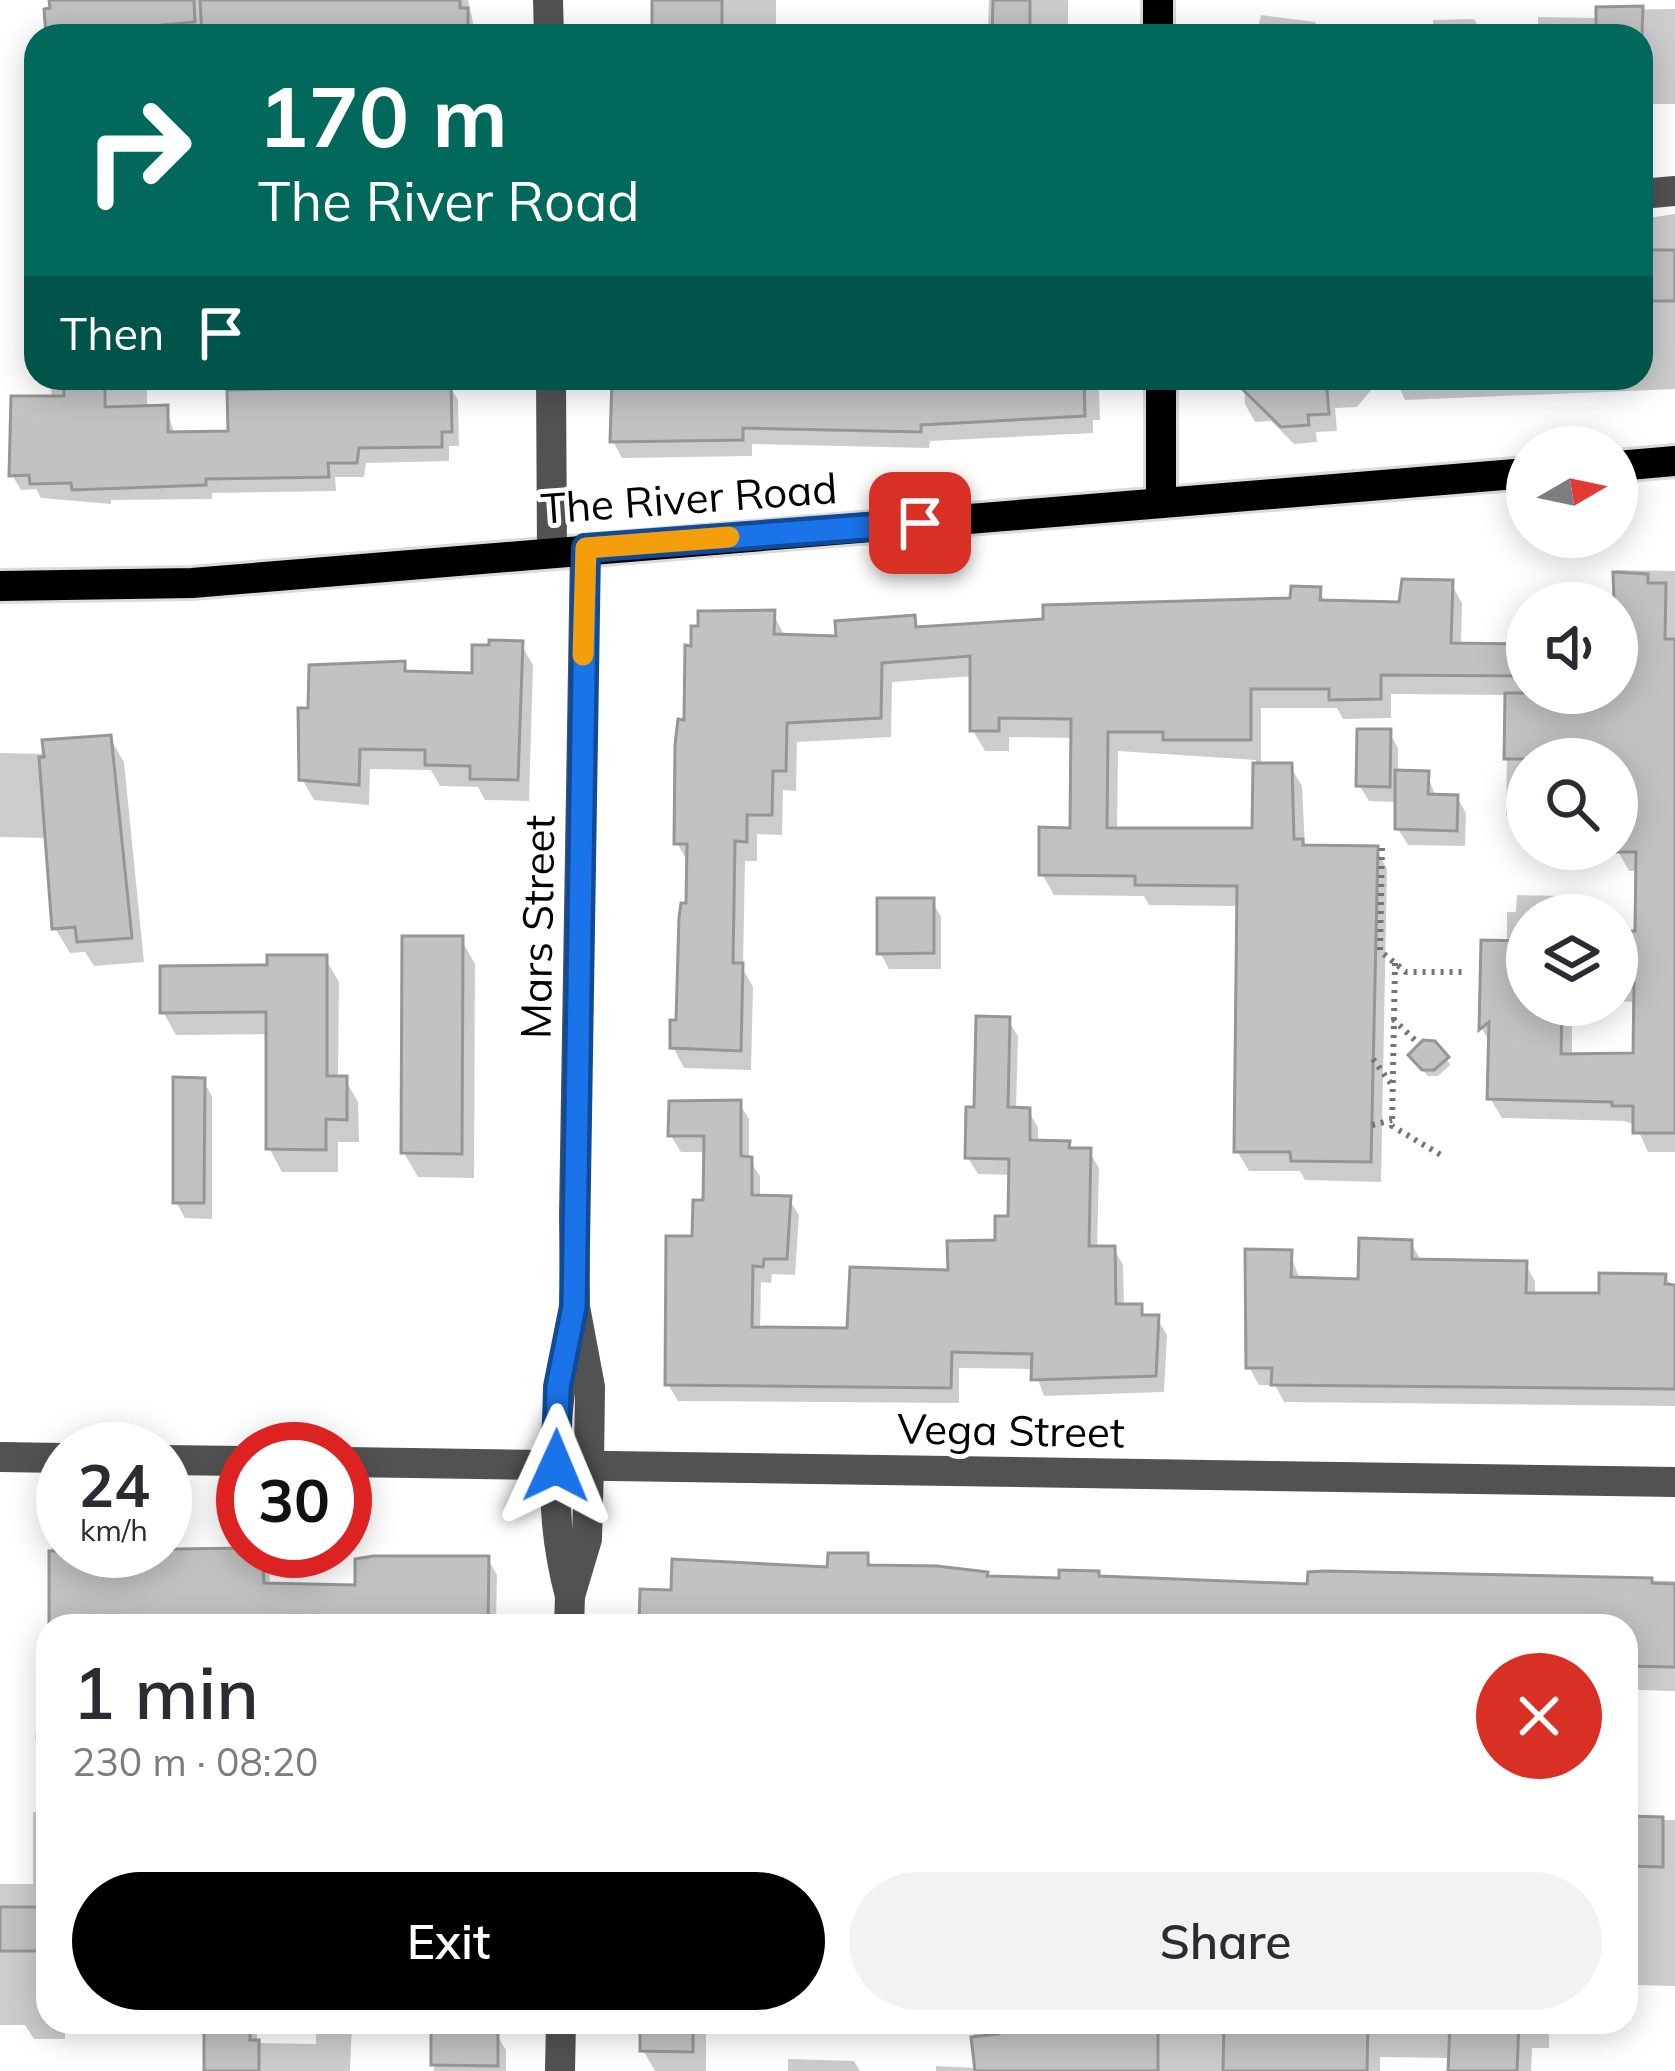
<!DOCTYPE html>
<meta charset="utf-8">
<style>
:root{--surface:#fff;--page:#f2f2f3;--text:#2b2b33;--muted:#7c7c81;--accent:#000}
body{margin:0;font-family:Mulish,sans-serif;background:var(--page);color:var(--text);height:100vh;display:flex;flex-direction:column;font-size:45px;white-space:nowrap}
*{box-sizing:border-box;margin:0}
p{font-size:39px;color:var(--muted)}
.icon{flex:none;width:66px;height:66px;fill:none;stroke:currentColor;stroke-width:2;stroke-linecap:round;stroke-linejoin:round}
.map{position:relative;flex:1;overflow:hidden}
.drawer{position:absolute;left:36px;top:1614px;width:1602px;height:420px;display:flex;flex-direction:column;background:var(--surface);border-radius:36px;box-shadow:0 6px 30px #0003}
.drawer>*{flex:none}
.top-card{position:absolute;left:24px;top:24px;width:1629px;height:366px;border-radius:36px;box-shadow:0 6px 30px #0003;background:#00695c;color:#fff;overflow:hidden}
.needle{width:78px;rotate:81deg}
.fabs{position:absolute;left:1506px;top:426px;display:grid;gap:24px}
.fabs a{display:grid;place-items:center;width:132px;height:132px;border-radius:50%;background:var(--surface);box-shadow:0 6px 30px #0003;font-size:60px}
.speed{position:absolute;left:36px;top:1422px;display:flex;gap:24px;font-size:60px;font-weight:700;text-align:center}
.speed>*{display:grid;place-content:center;width:156px;height:156px;border-radius:50%;background:var(--surface);box-shadow:0 6px 30px #0003;line-height:1}
.speed small{font-size:30px;font-weight:400}
.speed .limit{border:18px solid #d22;background:#fff;color:#111}
.pin{position:absolute;display:grid;place-items:center;width:102px;height:102px;color:#fff;margin:-51px;border-radius:24px;box-shadow:0 6px 18px #0006}
.me{position:absolute;width:132px;margin:-66px;rotate:1deg;stroke-linejoin:round;filter:drop-shadow(0 0 9px #0008)}
.turn{display:flex;align-items:center;gap:42px;height:252px;padding:0 36px;font-size:54px}
.turn .icon{width:156px;height:156px;stroke-width:2.5}
.turn b{display:block;font-size:84px;line-height:102px}
.then{display:flex;align-items:center;height:114px;padding:0 36px;background:#0003;gap:24px;font-size:45px}
.round{display:grid;place-items:center;flex:none;width:126px;height:126px;border-radius:63px;background:var(--page)}
.headline{display:flex;align-items:center;justify-content:space-between;height:204px;padding:0 36px}
h1{font-size:72px;font-weight:600;line-height:90px}
.button{display:flex;gap:24px;margin-top:auto;padding:24px 36px}
.button a{flex:1;height:138px;border-radius:72px;background:var(--accent);color:#fff;font-size:48px;font-weight:600;line-height:138px;text-align:center}
.button a+a{background:var(--page);color:var(--text)}
.map>svg:first-child{display:block}
.shadow{fill:#0003;fill-rule:evenodd}
.building{fill:#c2c2c2;stroke:#969696;stroke-width:3}
.lines{fill:none;stroke-linecap:round;stroke-linejoin:round}
.major-casing{stroke:#dbdbdb;stroke-width:36}
.path{stroke:#747474;stroke-width:6;stroke-dasharray:3 6;stroke-linecap:butt}
.minor{stroke:#525252;stroke-width:30}
.major{stroke:#000;stroke-width:30}
.route-casing{stroke:#114b97;stroke-width:30}
.route{stroke:#1a73e8;stroke-width:21}
.slow{stroke:#f59e0b;stroke-width:21}
.labels{text-anchor:middle;dominant-baseline:central;stroke-width:10;stroke-linejoin:round;paint-order:stroke}
.street-label{font-size:42px;fill:#000;stroke:#fff}
</style>
<div class="map">
<svg width="1675" height="2071" viewBox="0 0 1675 2071">
<rect width="100%" height="100%" fill="#fff"/>
<g class="shadow">
<polygon points="52,0 468,0 476,36 49,36"/>
<polygon points="652,0 776,0 776,36 651,36"/>
<polygon points="989,0 1068,0 1068,36 903,36 903,28 988,25"/>
<polygon points="1675,9 1675,104 1641,104 1641,36 1386,36 1420,33 1420,25 1433,25 1433,20 1474,19 1481,31 1538,30 1538,17 1599,18 1599,10"/>
<polygon points="1261,15 1315,22 1324,36 1256,36"/>
<polygon points="1675,214 1675,389 1405,400 1395,378 1641,378 1641,219"/>
<polygon points="52,378 147,378 147,409 166,408 175,435 231,434 354,390 354,378 414,378 414,385 449,385 458,400 459,446 449,446 449,461 366,463 364,477 335,477 336,491 212,493 212,499 111,500 111,504 41,498 36,489 21,490 12,475 51,399"/>
<polygon points="614,378 1092,378 1099,392 1100,420 1093,420 1093,433 930,441 929,448 752,444 752,456 622,458 613,441"/>
<polygon points="1244,378 1381,378 1357,407 1335,408 1337,431 1316,432 1317,442 1294,444 1271,421 1255,422 1245,404"/>
<path d="M1616,570l59,1v581h-27l-12,-27 -12,-4 -122,-3 -12,-20 1,-54 -9,-15 2,-86 23,1v-32h9l1,-17 45,1 11,19h-46v90h45v51h64l1,-54 -20,-1v-67h21l1,-63h-10l-11,-20 -1,-92h-90v76h-9l-12,-20 2,-120 -117,-1v24l-48,1 -6,-11h-76v58h29l12,20 3,62 71,1 11,20 -6,313 -76,-2 -5,-9h-51l-12,-20 3,-245 -91,-1 -5,-9 -90,-1 -12,-21 31,-43 1,-93 -65,-1v14h-24l-12,-20v-55l-81,6 -1,55 -94,5 -1,49 -13,-1 -1,45 -25,-1v27h-12l-2,108 10,18 -2,83 -67,-2 -11,-21 16,-141v-42l-12,-21 9,-120 87,-110 12,24 54,2 74,-21 7,12 373,-29 26,-11 7,13 75,2 50,-22 11,20 -1,44h66v46h90zM1118,751l138,9 -1,71h-138z"/>
<polygon points="521,644 533,665 529,801 485,800 478,787 440,786 431,770 370,769 369,805 314,800 302,779 311,711 403,664 409,674 475,676"/>
<polygon points="1389,732 1398,748 1398,773 1427,774 1436,797 1457,797 1466,813 1465,846 1408,845 1398,829 1398,802 1369,801 1359,785"/>
<polygon points="110,738 124,762 144,962 94,966 85,952 70,953 55,928 48,838 0,837 0,753 46,754"/>
<polygon points="932,901 941,917 941,969 889,969 880,953"/>
<polygon points="461,939 475,964 474,1178 418,1177 404,1153"/>
<polygon points="325,958 339,982 338,1079 345,1079 358,1102 359,1142 338,1142 338,1172 282,1172 269,1148 269,1034 176,1035 163,1012 269,968"/>
<polygon points="1008,1020 1018,1036 1016,1110 1028,1111 1038,1127 1038,1143 1089,1151 1099,1168 1097,1249 1114,1249 1123,1265 1124,1307 1140,1307 1146,1318 1157,1318 1167,1335 1164,1392 1044,1396 1034,1369 959,1368 959,1403 678,1401 668,1384 706,1203 707,1152 681,1152 671,1136 739,1103 749,1119 749,1160 760,1176 760,1199 789,1199 799,1215 795,1275 772,1274 771,1283 761,1282 760,1330 850,1331 998,1243 1011,1219 1012,1175 978,1174 968,1158 977,1110"/>
<polygon points="1447,1058 1450,1065 1438,1076 1428,1076 1416,1063"/>
<polygon points="203,1081 212,1096 212,1219 185,1218 176,1202"/>
<polygon points="1411,1243 1422,1262 1525,1264 1535,1281 1535,1296 1602,1296 1664,1277 1675,1287 1675,1406 1284,1402 1275,1385 1259,1385 1249,1367 1290,1253 1300,1280 1361,1282"/>
<polygon points="52,1547 260,1551 269,1567 270,1586 358,1588 488,1559 497,1575 496,1626 50,1626"/>
<polygon points="866,1556 873,1568 988,1579 1310,1587 1324,1574 1675,1581 1675,1691 1639,1690 1626,1675 1626,1626 642,1626 674,1593 830,1570"/>
<polygon points="42,1688 48,1688 48,2022 65,2022 65,2039 34,2039 25,2025 0,2025 0,1884 33,1884 33,1812 46,1812 46,1754 35,1738"/>
<polygon points="1626,1820 1675,1820 1675,1986 1635,1985 1634,1993 1626,1993"/>
<polygon points="206,2022 257,2022 257,2043 316,2044 316,2022 352,2022 350,2071 207,2071"/>
<polygon points="420,2022 481,2022 481,2034 496,2034 506,2050 506,2071 434,2071 435,2026"/>
<polygon points="643,2022 706,2022 706,2071 655,2071 643,2050"/>
<polygon points="972,2022 1549,2022 1549,2048 1532,2048 1531,2071 1451,2071 1451,2058 1380,2057 1380,2071 936,2071 936,2066 977,2068"/>
<polygon points="788,2059 854,2061 860,2071 788,2071"/>
</g>
<g class="building">
<polygon points="49,0 194,0 195,22 46,36 44,9 50,8"/>
<polygon points="200,0 460,0 460,8 468,8 468,36 378,36 378,29 322,34 321,27 202,36"/>
<rect x="652" y="0" width="70" height="36"/>
<polygon points="993,0 1030,0 1030,36 992,36"/>
<polygon points="1643,6 1642,36 1596,36 1596,7"/>
<rect x="1641" y="250" width="34" height="51"/>
<polygon points="64,378 105,378 105,407 168,405 168,432 228,431 227,390 351,387 351,378 451,382 452,432 442,432 442,447 359,448 357,463 328,463 329,477 206,479 206,485 72,490 71,483 30,484 29,475 9,476 11,396 64,396"/>
<polygon points="612,378 1084,378 1085,416 921,425 921,432 743,428 743,440 610,442"/>
<polygon points="1231,378 1326,378 1329,414 1308,415 1309,425 1281,427"/>
<polygon points="1613,572 1648,574 1648,583 1666,583 1665,639 1675,639 1675,1133 1633,1133 1633,1106 1612,1106 1612,1102 1487,1099 1489,1022 1479,1030 1481,940 1527,941 1527,1005 1562,1005 1561,1054 1633,1053 1634,983 1617,982 1617,931 1635,931 1636,852 1617,852 1617,759 1504,759 1505,693 1617,693"/>
<polygon points="1402,579 1453,580 1451,643 1527,644 1527,676 1381,675 1381,699 1329,700 1329,689 1251,689 1251,740 1163,740 1163,732 1108,732 1107,828 1252,828 1253,763 1292,763 1294,839 1303,839 1303,845 1378,846 1371,1162 1291,1161 1290,1152 1234,1152 1237,886 1135,885 1135,876 1039,875 1039,827 1070,828 1071,719 999,718 999,731 970,731 970,656 882,663 881,718 787,723 786,771 773,771 772,815 747,815 747,842 735,841 733,963 743,963 741,1051 670,1048 670,1020 676,1020 679,917 681,903 686,903 687,844 674,844 675,745 678,719 684,720 685,645 691,646 691,626 698,626 698,611 775,610 774,634 836,636 835,621 915,615 916,627 1043,619 1043,605 1290,598 1291,586 1321,587 1320,600 1399,602"/>
<polygon points="489,640 523,641 518,780 470,779 470,766 425,765 425,750 360,749 359,785 299,780 298,708 308,708 309,665 405,661 405,671 472,673 472,645 489,645"/>
<polygon points="1357,729 1391,729 1390,787 1356,786"/>
<polygon points="111,735 132,938 77,942 75,927 52,929 39,757 44,757 42,740"/>
<polygon points="1395,770 1429,771 1428,794 1458,795 1457,831 1395,829"/>
<polygon points="877,898 934,898 934,953 877,954"/>
<polygon points="402,936 463,936 462,1154 401,1153"/>
<polygon points="267,955 327,955 327,1076 347,1076 347,1120 326,1119 326,1150 266,1149 266,1012 160,1013 160,966 267,965"/>
<polygon points="976,1016 1010,1017 1008,1107 1030,1108 1030,1140 1070,1141 1069,1148 1091,1148 1089,1246 1115,1246 1116,1304 1142,1304 1142,1315 1159,1315 1156,1376 1031,1380 1032,1354 952,1352 951,1388 665,1385 666,1236 692,1236 693,1200 703,1200 704,1136 668,1136 669,1101 741,1100 741,1156 752,1157 752,1195 791,1196 787,1259 764,1259 763,1267 753,1266 752,1327 847,1328 850,1267 948,1270 947,1241 995,1240 995,1216 1008,1216 1009,1159 965,1158 966,1107 974,1107"/>
<polygon points="1423,1040 1435,1041 1449,1057 1434,1070 1422,1070 1408,1055"/>
<polygon points="173,1077 205,1078 204,1203 173,1203"/>
<polygon points="1359,1238 1412,1240 1412,1259 1527,1261 1526,1293 1599,1293 1599,1273 1666,1274 1665,1284 1675,1285 1675,1389 1271,1385 1272,1368 1246,1368 1245,1249 1292,1250 1291,1277 1358,1279"/>
<polygon points="243,1548 262,1551 264,1583 355,1585 355,1559 373,1556 489,1556 488,1626 49,1625 49,1551"/>
<polygon points="828,1553 868,1553 868,1565 937,1566 988,1572 987,1576 1059,1578 1059,1570 1099,1571 1099,1576 1307,1584 1308,1572 1324,1571 1652,1578 1652,1583 1675,1584 1675,1667 1626,1666 1626,1626 639,1626 640,1589 671,1590 672,1559 827,1567"/>
<polygon points="1626,1816 1663,1817 1663,1867 1626,1866"/>
<rect x="0" y="1907" width="48" height="44"/>
<polygon points="204,2022 250,2022 250,2040 259,2040 259,2071 204,2071"/>
<polygon points="640,2022 693,2022 693,2052 640,2051"/>
<polygon points="1000,2022 1158,2022 1158,2071 975,2071 971,2037 999,2034"/>
<polygon points="1224,2022 1368,2022 1367,2071 1223,2071"/>
<polygon points="1450,2022 1519,2022 1517,2071 1448,2071"/>
<polygon points="431,2031 498,2031 498,2066 431,2065"/>
</g>
<g class="lines">
<defs>
<g id="major">
<polyline points="1158,0 1158,36"/>
<polyline points="1161,378 1161,502"/>
<polyline points="1617,466 1675,461"/>
<polyline points="0,586 192,583 1527,473"/>
</g>
</defs>
<use href="#major" class="major-casing"/>
<g class="path">
<polyline points="1382,848 1380,951 1406,972 1465,972"/>
<polyline points="1395,963 1392,1126 1441,1155"/>
<polyline points="1393,1019 1419,1044"/>
<polyline points="1373,1059 1392,1085"/>
<polyline points="1372,1125 1392,1120"/>
</g>
<g class="minor">
<polyline points="548,0 549,36"/>
<polyline points="1641,194 1675,191"/>
<polyline points="551,378 552,550"/>
<polyline points="0,1457 63,1458"/>
<polyline points="165,1460 243,1461"/>
<polyline points="345,1462 1675,1482"/>
<path d="M570,1596c-24,-89 -17,-181 1,-271"/>
<polyline points="569,1626 570,1596 587,1539 589,1465 590,1387 575,1307 574,1215 585,548"/>
<polyline points="560,2071 561,2022"/>
</g>
<use href="#major" class="major"/>
</g>
<g class="lines">
<defs>
<polyline id="route" points="556,1466 558,1387 574,1307 586,548 920,523"/>
</defs>
<use href="#route" class="route-casing"/>
<use href="#route" class="route"/>
<polyline class="slow" points="583,655 586,548 729,537"/>
</g>
<g class="labels">
<g class="street-label">
<text transform="translate(689 498) rotate(-4)">The River Road</text>
<text transform="translate(537 927) rotate(-89)">Mars Street</text>
<text transform="translate(1011 1430) rotate(1)">Vega Street</text>
</g>
</g>
</svg>
<div class="fabs">
<a><svg class="needle" viewBox="-14 -14 28 28"><path d="M0-13l5 13h-10z" fill="#e53935"/><path d="M0 13l5-13h-10z" fill="#7c7c81"/></svg></a>
<a><svg class="icon" aria-label="sound" viewBox="0 0 24 24"><path d="M4 9h4l5-4v14l-5-4H4zM17 9q2 3 0 6"/></svg></a>
<a><svg class="icon" aria-label="search" viewBox="0 0 24 24"><circle cx="10" cy="10" r="6"/><path d="M15 15l6 6"/></svg></a>
<a><svg class="icon" aria-label="layers" viewBox="0 0 24 24"><path d="M12 4l9 5-9 5-9-5zM3 14l9 5 9-5"/></svg></a>
</div>
<div class="speed"><div>24<small>km/h</small></div><div class="limit">30</div></div>
<div class="pin" style="left:920px;top:523px;background:#d93025"><svg class="icon" aria-label="arrive" viewBox="0 0 24 24"><path d="M6 21V4h12l-3 4 3 4H6"/></svg></div>
<svg class="me" style="left:556px;top:1466px" viewBox="-20 -20 40 40"><path d="M0-17L14 15 0 8-14 15z" fill="#1a73e8" stroke="#fff" stroke-width="4"/></svg>
<div class="top-card">
<div class="turn"><svg class="icon" aria-label="right" viewBox="0 0 24 24"><path d="M7 20v-9h11M14 6l5 5-5 5"/></svg><div><b>170 m</b>The River Road</div></div>
<div class="then">Then<svg class="icon" aria-label="arrive" viewBox="0 0 24 24"><path d="M6 21V4h12l-3 4 3 4H6"/></svg></div>
</div>
<section class="drawer">
<div class="headline"><div><h1>1 min</h1><p>230 m · 08:20</p></div><a class="round" style="background:#d93025;color:#fff"><svg class="icon" aria-label="close" viewBox="0 0 24 24"><path d="M6 6l12 12M18 6L6 18"/></svg></a></div>
<div class="button"><a>Exit</a><a>Share</a></div>
</section>
</div>
